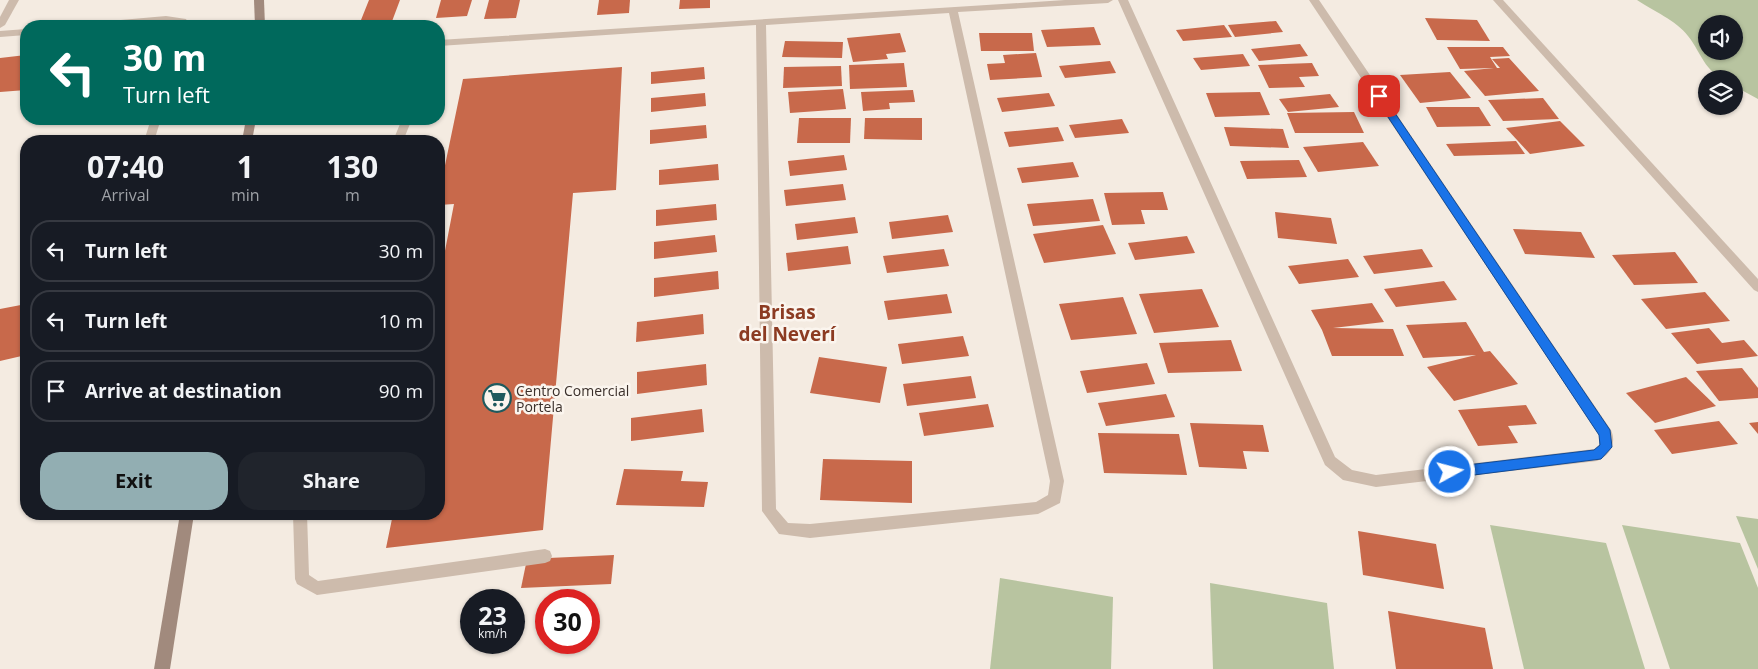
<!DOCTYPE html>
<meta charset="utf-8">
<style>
:root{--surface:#171b24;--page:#20242c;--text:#f1f3f6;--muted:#9ea1a6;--line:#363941;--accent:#92aeb2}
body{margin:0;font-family:"Open Sans",sans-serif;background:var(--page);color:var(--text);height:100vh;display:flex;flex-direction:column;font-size:19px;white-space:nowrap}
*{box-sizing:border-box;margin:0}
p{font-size:16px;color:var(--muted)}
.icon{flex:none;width:28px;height:28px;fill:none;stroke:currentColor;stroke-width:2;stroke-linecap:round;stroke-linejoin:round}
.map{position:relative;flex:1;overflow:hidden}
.side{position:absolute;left:20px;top:135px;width:425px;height:385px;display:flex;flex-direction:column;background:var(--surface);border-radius:20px;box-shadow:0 1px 4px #0004}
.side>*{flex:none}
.hud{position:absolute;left:20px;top:20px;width:425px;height:105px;border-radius:20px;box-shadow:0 1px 4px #0004;background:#00695c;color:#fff;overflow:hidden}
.controls{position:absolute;left:1698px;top:15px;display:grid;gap:10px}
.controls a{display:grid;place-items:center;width:45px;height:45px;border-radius:50%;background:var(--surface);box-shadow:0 1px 4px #0004;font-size:25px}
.speed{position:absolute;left:460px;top:589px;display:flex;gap:10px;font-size:25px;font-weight:700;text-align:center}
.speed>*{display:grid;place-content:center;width:65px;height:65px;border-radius:50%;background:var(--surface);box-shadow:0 1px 4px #0004;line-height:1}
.speed small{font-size:12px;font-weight:400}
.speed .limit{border:8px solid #d22;background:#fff;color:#111}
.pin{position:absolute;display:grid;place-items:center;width:42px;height:42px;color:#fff;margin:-21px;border-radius:10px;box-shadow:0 2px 8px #0006}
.me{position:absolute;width:55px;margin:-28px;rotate:83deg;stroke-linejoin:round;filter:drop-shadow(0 0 4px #0008)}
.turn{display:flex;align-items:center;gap:18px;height:105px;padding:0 20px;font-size:22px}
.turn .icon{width:65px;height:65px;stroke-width:2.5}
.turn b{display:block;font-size:35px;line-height:42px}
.eta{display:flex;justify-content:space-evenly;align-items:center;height:85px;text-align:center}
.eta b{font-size:30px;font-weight:700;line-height:35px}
.cta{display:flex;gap:10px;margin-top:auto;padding:10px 20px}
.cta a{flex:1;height:58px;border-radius:20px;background:var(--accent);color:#111;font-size:20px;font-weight:700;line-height:58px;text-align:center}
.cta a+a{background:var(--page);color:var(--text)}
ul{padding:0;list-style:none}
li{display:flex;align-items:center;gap:15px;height:62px;margin:0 10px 8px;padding:0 10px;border:2px solid var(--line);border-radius:20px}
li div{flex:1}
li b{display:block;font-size:19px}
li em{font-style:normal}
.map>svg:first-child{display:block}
.green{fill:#b8c4a0;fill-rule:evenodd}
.building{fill:#c8694b}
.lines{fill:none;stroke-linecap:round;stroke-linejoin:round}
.lane{fill:#cdbbac;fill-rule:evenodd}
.street{fill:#cdbbac;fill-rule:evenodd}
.secondary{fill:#a18a7d;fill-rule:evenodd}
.route{fill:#1a73e8;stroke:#114b97}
.labels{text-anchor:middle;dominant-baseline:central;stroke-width:5;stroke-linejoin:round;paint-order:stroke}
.poi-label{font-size:14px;fill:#3b302b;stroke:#fbf5ee;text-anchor:start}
.district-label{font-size:19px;font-weight:bold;fill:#8c3b22;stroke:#fbf5ee}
</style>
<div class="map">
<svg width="1758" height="669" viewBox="0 0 1758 669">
<rect width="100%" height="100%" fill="#f4ebe1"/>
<g class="green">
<path d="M1637,0h121v99l-24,-13v-7c-28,0 -32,-26 -46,-43 -12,-16 -35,-25 -51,-36zM1706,24h28v27h-28z"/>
<polygon points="1736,516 1758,519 1758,569"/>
<polygon points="1490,525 1606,543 1645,669 1524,669"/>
<polygon points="1622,525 1740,543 1758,588 1758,669 1670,669"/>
<polygon points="1000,578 1113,597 1111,669 990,669"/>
<polygon points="1210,583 1327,603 1334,669 1213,669"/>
</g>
<g class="building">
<polygon points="369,0 400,0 391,24 359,25"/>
<polygon points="441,0 472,0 467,16 436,18"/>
<polygon points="489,0 520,0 516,18 484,19"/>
<polygon points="599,0 630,0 629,13 597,15"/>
<polygon points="680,0 710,0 710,8 679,9"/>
<polygon points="1425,18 1477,20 1490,41 1437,40"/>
<polygon points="1276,21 1283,32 1235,37 1228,25"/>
<polygon points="1224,25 1232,37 1183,41 1176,30"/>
<polygon points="1094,27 1101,45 1047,47 1041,30"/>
<polygon points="900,33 906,52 886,54 888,59 853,62 847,38"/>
<polygon points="979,33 1032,33 1034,51 981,51"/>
<polygon points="785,41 843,42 842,58 782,57"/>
<polygon points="1300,44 1308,56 1259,61 1251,49"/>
<polygon points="1447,47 1503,47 1510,56 1490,57 1497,68 1500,68 1492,59 1509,58 1539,91 1485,96 1464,71 1494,68 1460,69"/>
<polygon points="1036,53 1042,77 990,80 987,64 1005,63 1003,55"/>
<polygon points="1243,54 1250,66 1201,70 1193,58"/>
<polygon points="26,55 26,90 0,92 0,58"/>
<polygon points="1110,61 1116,73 1065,78 1059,66"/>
<polygon points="904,63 907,87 850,89 849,65"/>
<polygon points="1312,63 1319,76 1299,77 1305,87 1269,88 1258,65"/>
<polygon points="841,66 842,86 783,88 784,67"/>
<polygon points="622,67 616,190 573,193 543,530 386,548 393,514 439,514 439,282 454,204 439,205 439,194 463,79"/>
<polygon points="704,67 705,79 651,84 651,72"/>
<polygon points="1450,72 1471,98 1420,103 1400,75"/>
<polygon points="843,89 846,109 790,113 788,92"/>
<polygon points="913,90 915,102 889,103 890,109 863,111 861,92"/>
<polygon points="1260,92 1270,115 1215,117 1206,93"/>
<polygon points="705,93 706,106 651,112 651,98"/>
<polygon points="1049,93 1055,106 1002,112 997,98"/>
<polygon points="1330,94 1339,107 1288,112 1279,99"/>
<polygon points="1543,98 1559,119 1503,121 1488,100"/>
<polygon points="1426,107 1479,107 1491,126 1437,127"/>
<polygon points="1354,112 1364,133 1295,133 1287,113"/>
<polygon points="799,118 851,118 850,143 797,143"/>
<polygon points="865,118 922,118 922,140 864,139"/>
<polygon points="1122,119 1129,133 1075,138 1069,125"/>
<polygon points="1560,121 1585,146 1530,154 1506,128"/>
<polygon points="706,125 707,138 650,144 650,130"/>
<polygon points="1058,127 1064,141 1009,147 1004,132"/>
<polygon points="1224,127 1283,129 1289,148 1230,146"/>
<polygon points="1516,141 1525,154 1454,156 1446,144"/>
<polygon points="1363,142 1379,166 1318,172 1303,147"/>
<polygon points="844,155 847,170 790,176 788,161"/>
<polygon points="1299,160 1307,177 1247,179 1240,161"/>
<polygon points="1073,162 1079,177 1022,183 1017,168"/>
<polygon points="718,164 719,180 659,185 659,170"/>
<polygon points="843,184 846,200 786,206 784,190"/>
<polygon points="1163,192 1168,210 1141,210 1145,224 1112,225 1104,193"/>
<polygon points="1093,199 1100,221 1033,226 1027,204"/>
<polygon points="716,204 717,220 656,226 656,210"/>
<polygon points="1275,212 1331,218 1337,244 1278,238"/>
<polygon points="948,215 953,232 892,239 889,222"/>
<polygon points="855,217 858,233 797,240 795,224"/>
<polygon points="1103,225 1116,254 1044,263 1033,234"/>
<polygon points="1513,229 1581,232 1595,258 1525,254"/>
<polygon points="715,235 717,252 654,259 654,242"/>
<polygon points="1187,236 1195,253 1135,260 1128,243"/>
<polygon points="848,246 851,264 788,271 786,253"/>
<polygon points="944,249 949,266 887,273 883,256"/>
<polygon points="1422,249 1433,267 1374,274 1363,256"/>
<polygon points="1675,252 1698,283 1634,285 1612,255"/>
<polygon points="1348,259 1359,277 1299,284 1288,266"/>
<polygon points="718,271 719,289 654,297 654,278"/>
<polygon points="1444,281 1457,300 1396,307 1384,289"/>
<polygon points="1202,289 1219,327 1154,333 1139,294"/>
<polygon points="1705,292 1730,321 1666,329 1641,299"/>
<polygon points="947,294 952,313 888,320 884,301"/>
<polygon points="1123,297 1137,334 1071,340 1059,304"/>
<polygon points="1372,303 1384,322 1333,328 1393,329 1404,356 1332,356 1322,330 1311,310"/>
<polygon points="26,304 26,355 0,361 0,309"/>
<polygon points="703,314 704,334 636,342 637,322"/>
<polygon points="1466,322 1484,352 1490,351 1518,384 1454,401 1427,367 1476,355 1423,358 1406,325"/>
<polygon points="1709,328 1722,343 1744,340 1758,356 1697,364 1671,333"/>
<polygon points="963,336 969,356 902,364 898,344"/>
<polygon points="1231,340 1242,371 1168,373 1159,343"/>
<polygon points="819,357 887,367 880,403 810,393"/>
<polygon points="1147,363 1155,384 1087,393 1080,371"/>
<polygon points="706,364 707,385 637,394 637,372"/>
<polygon points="1742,368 1758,388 1758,398 1719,401 1696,371"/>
<polygon points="971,376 976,398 907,406 903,384"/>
<polygon points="1686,377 1716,406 1655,423 1626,393"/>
<polygon points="1166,394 1175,417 1106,426 1098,403"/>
<polygon points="988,404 994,427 924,436 919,413"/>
<polygon points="1526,405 1537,424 1508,426 1518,443 1478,446 1458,410"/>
<polygon points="702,409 704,432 631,441 631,418"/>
<polygon points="1719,421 1738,444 1672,454 1654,430"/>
<polygon points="1758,422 1758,434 1749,423"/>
<polygon points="1190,423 1263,425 1269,452 1243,451 1247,469 1199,467"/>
<polygon points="1098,433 1179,434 1187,475 1104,473"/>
<polygon points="823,459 912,461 912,503 820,500"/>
<polygon points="624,469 683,471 681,481 708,482 704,507 616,505"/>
<polygon points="1358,531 1436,544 1444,589 1363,575"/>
<polygon points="614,555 611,584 521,588 527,559"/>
<polygon points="1388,611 1485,628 1493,669 1396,669"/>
</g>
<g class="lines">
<g class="lane">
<polygon points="9,0 19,0 5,25 0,28 0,17"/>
<path d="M166,16l20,3 4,7h-10l-1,-3c-32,-3 -65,5 -97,3l5,-3z"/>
<polygon points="26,29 26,35 0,37 0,31"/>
<polygon points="151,119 161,119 154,141 144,141"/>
<polygon points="402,119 412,119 403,141 393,141"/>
<polygon points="293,514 307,514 309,575 318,581 545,549 550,551 552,556 550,561 545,563 317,595 297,584 295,579"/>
</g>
<g class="street">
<path d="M1065,0h48l-5,3 -150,9 106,469 -4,22 -22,11 -228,24 -31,-4 -17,-23 -6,-486 -317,21v-6zM949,13l101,468 -2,14 -12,7 -226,22 -22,-1 -12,-14 -10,-484z"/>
<path d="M1118,0h10l207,457 17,13 24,5 218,-26 5,-4v-10l-290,-435h10l292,430c6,13 -1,26 -14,31l-221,26 -33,-7 -18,-15z"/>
<polygon points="1493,0 1503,0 1758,279 1758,292 1754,290"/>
</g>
<g class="secondary">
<polygon points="254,0 264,0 265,26 255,26"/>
<polygon points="246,119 256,119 252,141 242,141"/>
<polygon points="180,514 194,514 170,669 154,669"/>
</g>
</g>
<polygon class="route" points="1376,94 1382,94 1610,430 1612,447 1601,459 1450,478 1445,476 1443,472 1445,468 1450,467 1594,450 1600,445 1599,435 1376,99"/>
<defs>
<symbol id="supermarket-ring" viewBox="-11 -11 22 22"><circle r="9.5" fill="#fbf5ee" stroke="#1f5a5e" stroke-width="1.5"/><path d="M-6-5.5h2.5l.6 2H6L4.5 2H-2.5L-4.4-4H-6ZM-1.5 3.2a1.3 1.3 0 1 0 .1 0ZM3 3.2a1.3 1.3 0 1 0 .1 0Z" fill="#1f5a5e"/></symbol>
</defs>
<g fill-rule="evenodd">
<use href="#supermarket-ring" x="481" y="382" width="32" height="32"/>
</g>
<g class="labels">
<g class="poi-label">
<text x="516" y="390">Centro Comercial<tspan x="516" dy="16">Portela</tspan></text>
</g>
<g class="district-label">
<text x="787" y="312">Brisas<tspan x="787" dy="22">del Neverí</tspan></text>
</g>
</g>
</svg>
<div class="controls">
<a><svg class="icon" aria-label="sound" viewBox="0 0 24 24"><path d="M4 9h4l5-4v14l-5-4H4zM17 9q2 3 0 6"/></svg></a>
<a><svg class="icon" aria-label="layers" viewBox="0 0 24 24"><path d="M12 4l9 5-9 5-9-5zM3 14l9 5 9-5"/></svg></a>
</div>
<div class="speed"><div>23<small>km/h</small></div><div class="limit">30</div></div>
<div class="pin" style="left:1379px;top:96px;background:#d93025"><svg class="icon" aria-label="arrive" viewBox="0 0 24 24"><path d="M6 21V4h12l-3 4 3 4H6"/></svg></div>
<svg class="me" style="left:1450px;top:472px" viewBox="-20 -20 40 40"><circle r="17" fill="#1a73e8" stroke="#fff" stroke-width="3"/><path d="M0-11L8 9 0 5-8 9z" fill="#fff"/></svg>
<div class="hud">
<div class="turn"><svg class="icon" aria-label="left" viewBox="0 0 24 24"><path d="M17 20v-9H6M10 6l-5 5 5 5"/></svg><div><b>30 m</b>Turn left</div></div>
</div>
<section class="side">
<div class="eta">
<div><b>07:40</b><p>Arrival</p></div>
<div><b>1</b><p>min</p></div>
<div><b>130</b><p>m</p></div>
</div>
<ul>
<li><svg class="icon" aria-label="left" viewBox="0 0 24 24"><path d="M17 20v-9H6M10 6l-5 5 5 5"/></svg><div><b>Turn left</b></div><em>30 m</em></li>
<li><svg class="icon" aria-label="left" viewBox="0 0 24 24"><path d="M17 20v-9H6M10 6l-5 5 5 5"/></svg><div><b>Turn left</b></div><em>10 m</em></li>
<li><svg class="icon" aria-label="arrive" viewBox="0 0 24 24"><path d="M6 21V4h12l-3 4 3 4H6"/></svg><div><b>Arrive at destination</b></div><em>90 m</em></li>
</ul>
<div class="cta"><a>Exit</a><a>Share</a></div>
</section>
</div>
